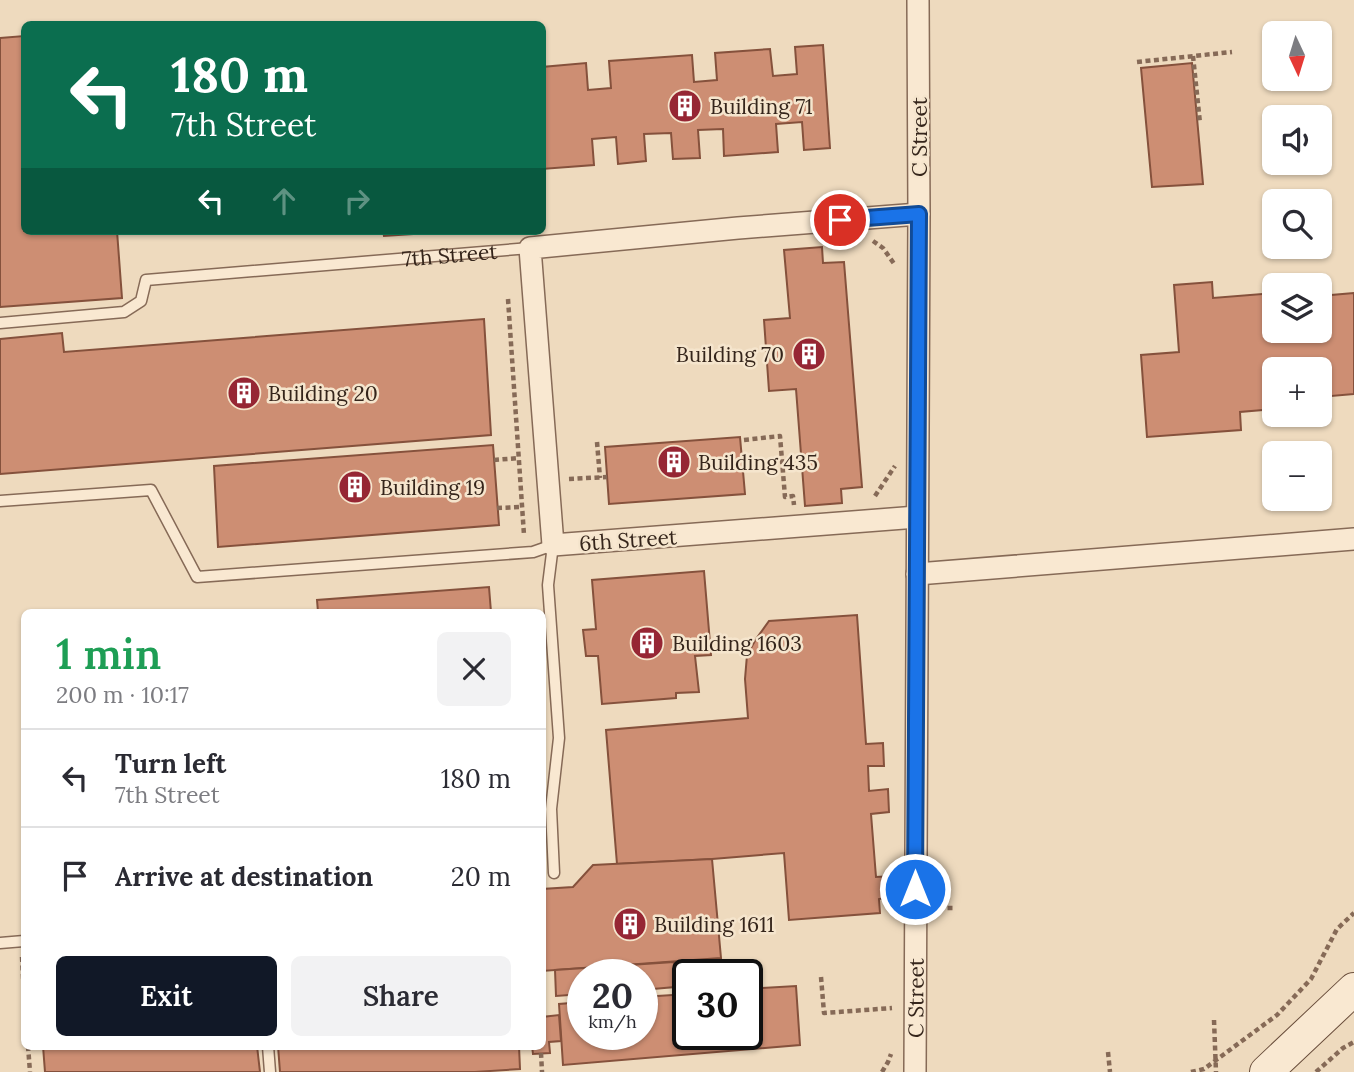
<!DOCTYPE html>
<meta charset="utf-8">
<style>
:root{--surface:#fff;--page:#f2f2f3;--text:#2b2b33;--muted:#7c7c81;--line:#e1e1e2;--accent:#111827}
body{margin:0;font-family:Lora,serif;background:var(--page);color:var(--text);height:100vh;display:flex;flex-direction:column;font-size:26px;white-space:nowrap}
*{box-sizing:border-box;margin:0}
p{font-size:23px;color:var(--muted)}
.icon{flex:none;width:38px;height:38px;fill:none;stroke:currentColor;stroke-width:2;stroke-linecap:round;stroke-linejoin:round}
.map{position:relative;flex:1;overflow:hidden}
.sheet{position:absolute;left:21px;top:609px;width:525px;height:441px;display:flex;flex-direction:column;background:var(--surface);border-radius:10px;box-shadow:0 2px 5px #0004}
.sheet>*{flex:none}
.banner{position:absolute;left:21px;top:21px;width:525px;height:214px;border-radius:10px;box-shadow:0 2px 5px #0004;background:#0b6e4f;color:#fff;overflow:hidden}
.needle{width:46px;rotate:176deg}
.fabs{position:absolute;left:1262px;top:21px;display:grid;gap:14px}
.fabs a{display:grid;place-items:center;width:70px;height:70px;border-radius:10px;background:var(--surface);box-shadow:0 2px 5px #0004;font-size:35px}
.speed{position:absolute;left:567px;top:959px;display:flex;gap:14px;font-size:35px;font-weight:700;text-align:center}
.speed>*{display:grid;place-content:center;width:91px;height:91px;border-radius:50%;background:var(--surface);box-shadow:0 2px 5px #0004;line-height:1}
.speed small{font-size:18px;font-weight:400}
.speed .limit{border:4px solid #111;border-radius:10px;background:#fff;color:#111}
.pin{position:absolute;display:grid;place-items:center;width:60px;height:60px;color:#fff;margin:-30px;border:4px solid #fff;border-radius:50%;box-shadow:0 2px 7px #0007}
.me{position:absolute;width:77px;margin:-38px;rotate:0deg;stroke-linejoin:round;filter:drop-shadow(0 0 5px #0008)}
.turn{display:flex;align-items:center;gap:24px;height:147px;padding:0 35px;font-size:32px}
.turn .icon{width:91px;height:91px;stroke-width:2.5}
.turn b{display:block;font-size:49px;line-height:60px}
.lanes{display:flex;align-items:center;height:66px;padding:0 35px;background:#0003;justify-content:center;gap:35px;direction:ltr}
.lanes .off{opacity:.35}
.round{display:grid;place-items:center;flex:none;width:74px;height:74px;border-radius:10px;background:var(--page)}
.summary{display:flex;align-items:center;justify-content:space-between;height:119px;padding:0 35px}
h1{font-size:42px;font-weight:600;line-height:52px;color:#1e9e55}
.action{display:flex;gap:14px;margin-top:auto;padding:14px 35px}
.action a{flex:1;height:80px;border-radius:10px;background:var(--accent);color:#fff;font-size:28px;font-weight:600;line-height:80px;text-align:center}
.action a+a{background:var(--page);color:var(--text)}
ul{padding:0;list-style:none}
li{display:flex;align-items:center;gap:21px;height:98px;padding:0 35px;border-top:2px solid var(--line)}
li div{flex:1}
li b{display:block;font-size:26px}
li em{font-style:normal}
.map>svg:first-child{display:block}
.building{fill:#cd8e73;stroke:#85513c;stroke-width:2}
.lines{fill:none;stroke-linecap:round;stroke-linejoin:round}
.lane-casing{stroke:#866a57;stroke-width:13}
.street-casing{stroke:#866a57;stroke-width:24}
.secondary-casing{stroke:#684c3a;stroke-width:34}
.path{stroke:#866a57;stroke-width:4.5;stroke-dasharray:5 3.5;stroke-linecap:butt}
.lane{stroke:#f9e8d1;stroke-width:10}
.street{stroke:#f9e8d1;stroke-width:21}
.secondary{stroke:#f9e8d1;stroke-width:32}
.route-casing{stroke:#114b97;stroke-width:18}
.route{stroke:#1a73e8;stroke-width:12}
.labels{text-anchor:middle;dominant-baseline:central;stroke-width:5;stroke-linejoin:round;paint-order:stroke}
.poi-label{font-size:21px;fill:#35251b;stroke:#f5e5cd;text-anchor:start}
.street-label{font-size:21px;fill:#35251b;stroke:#f5e5cd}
</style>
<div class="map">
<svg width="1354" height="1072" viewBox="0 0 1354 1072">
<rect width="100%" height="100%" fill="#eedabe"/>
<g class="building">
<polygon points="24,36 24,231 117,231 122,298 0,307 0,38"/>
<polygon points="823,45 830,148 804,150 802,122 776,124 778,152 724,156 723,129 698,130 700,158 673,159 671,133 644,134 646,161 618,164 616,137 592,139 594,165 542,169 542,67 586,63 588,90 611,88 609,61 692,55 694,82 717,80 715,53 770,49 773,76 797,74 795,47"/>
<polygon points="1192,63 1203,184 1152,187 1141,68"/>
<polygon points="383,231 459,231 384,236"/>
<polygon points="822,247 823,263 844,262 862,487 841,489 842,503 805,506 796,389 769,391 764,320 790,318 784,250"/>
<polygon points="1212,282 1213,298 1274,293 1274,331 1320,331 1320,296 1354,293 1354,394 1320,397 1320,369 1274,369 1274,409 1240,412 1241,430 1147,437 1141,355 1179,352 1174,285"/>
<polygon points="484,319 491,435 0,474 0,339 62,333 64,352"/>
<polygon points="740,437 745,494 609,504 605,447"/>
<polygon points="493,445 499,525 218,547 214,466"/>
<polygon points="704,571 711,655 695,656 699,692 676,693 676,698 602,704 598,656 586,656 583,630 596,629 592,580"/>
<polygon points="489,587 491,612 318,612 317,600"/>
<polygon points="857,615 866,744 883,743 884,766 868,766 869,791 888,789 889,812 871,814 876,877 892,876 894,897 879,899 880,913 789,920 784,853 712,859 617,864 606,730 748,718 745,679 747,655 756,639 769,621"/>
<polygon points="712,859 721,958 542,971 542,889 573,887 593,865"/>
<polygon points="674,962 675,987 642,990 642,975 583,975 583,994 556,996 555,970"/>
<polygon points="796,986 800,1045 563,1065 559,1004 583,1002 583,1034 642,1034 642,997 688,994 688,1034 747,1034 747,989"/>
<polygon points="559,1015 561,1041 549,1042 550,1053 533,1054 532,1046 542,1046 542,1017"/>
<polygon points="43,1046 257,1046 260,1072 45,1072"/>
<polygon points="278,1046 519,1046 520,1069 475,1072 280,1072"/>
</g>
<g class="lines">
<defs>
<g id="lane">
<path id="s1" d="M0,323l124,-11 17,-11 5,-21 384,-32"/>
<polyline points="0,501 151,490 197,577 533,552 553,545 548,585 559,738 551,809 554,873"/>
<polyline points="0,943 24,941"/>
<polyline points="268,1046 270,1072"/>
</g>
<g id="street">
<polyline points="917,517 553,545 530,248 738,228 919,214"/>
<polyline points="917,574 1354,539"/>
<path id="s2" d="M915,1072l4,-858 -1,-214"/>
</g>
<polyline id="secondary" points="1266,1072 1354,989"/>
</defs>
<use href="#lane" class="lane-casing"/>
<use href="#street" class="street-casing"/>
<use href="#secondary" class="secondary-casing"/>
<g class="path">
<polyline points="1193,56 1200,123"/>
<polyline points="1137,62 1232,52"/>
<polyline points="873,241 883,248 895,265"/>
<polyline points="508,299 524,535"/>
<polyline points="744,440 780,436 785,497 793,496 794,505"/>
<polyline points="597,442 600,478"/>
<polyline points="494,460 519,458"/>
<polyline points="569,479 607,477"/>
<polyline points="875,496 895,466"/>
<polyline points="497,508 522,507"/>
<polyline points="939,908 956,908"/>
<polyline points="22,957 24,995"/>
<polyline points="821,977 824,1013 892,1008"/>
<polyline points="1214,1020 1216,1072"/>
<polyline points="28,1046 30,1072"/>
<polyline points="1108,1052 1110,1072"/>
<polyline points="541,1053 542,1072"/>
<polyline points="882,1072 888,1062 891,1054"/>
<polyline points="1191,1072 1204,1069 1277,1015 1311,979 1337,929 1354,913"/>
<polyline points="1316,1072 1343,1048 1354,1042"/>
</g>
<use href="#lane" class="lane"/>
<use href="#street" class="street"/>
<use href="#secondary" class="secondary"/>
</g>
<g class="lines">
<defs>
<polyline id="route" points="840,220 919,214 915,889"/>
</defs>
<use href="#route" class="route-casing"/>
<use href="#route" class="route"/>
</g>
<defs>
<symbol id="building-disc" viewBox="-11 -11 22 22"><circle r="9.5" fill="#962634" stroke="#f5e5cd"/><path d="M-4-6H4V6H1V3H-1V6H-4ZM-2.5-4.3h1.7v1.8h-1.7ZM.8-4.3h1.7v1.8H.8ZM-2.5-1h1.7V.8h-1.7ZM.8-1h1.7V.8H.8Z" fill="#fff"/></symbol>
</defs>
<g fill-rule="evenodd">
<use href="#building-disc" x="666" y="87" width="38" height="38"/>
<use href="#building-disc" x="790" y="335" width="38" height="38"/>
<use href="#building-disc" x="225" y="374" width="38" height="38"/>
<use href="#building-disc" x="655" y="443" width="38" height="38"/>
<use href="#building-disc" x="336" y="468" width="38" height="38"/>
<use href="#building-disc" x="628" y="624" width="38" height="38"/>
<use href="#building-disc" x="611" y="905" width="38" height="38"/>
</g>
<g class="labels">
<g class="poi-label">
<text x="710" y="106">Building 71</text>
<text x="784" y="354" text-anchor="end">Building 70</text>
<text x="268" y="393">Building 20</text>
<text x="698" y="462">Building 435</text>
<text x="380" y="487">Building 19</text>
<text x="672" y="643">Building 1603</text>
<text x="654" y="924">Building 1611</text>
</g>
<g class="street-label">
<text transform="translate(919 137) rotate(-90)">C Street</text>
<text stroke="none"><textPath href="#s1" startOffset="471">7th Street</textPath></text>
<text transform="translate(628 540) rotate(-4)">6th Street</text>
<text stroke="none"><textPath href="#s2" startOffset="74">C Street</textPath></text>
</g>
</g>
</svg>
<div class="fabs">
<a><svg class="needle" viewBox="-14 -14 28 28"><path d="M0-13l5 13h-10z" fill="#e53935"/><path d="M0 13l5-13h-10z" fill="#7c7c81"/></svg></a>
<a><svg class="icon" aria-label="sound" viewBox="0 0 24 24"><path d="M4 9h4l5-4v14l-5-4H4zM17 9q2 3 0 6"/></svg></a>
<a><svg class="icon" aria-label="search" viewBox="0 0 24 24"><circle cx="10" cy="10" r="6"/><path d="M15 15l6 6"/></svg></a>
<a><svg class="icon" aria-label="layers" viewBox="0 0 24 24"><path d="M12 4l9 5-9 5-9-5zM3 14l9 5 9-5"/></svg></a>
<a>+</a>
<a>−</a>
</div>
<div class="speed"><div>20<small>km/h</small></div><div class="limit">30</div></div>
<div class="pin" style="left:840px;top:220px;background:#d93025"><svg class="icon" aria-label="arrive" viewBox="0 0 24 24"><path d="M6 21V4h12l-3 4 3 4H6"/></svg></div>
<svg class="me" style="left:915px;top:889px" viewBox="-20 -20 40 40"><circle r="17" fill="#1a73e8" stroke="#fff" stroke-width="3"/><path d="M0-11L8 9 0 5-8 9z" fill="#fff"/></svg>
<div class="banner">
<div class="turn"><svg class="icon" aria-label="left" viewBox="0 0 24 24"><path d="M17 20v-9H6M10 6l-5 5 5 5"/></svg><div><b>180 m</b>7th Street</div></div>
<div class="lanes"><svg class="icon" aria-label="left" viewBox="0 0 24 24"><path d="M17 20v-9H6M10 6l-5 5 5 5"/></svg><svg class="icon off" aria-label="ahead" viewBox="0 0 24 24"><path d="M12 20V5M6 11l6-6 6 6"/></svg><svg class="icon off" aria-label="right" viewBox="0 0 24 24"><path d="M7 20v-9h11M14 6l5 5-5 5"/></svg></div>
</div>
<section class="sheet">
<div class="summary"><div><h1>1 min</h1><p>200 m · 10:17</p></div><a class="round"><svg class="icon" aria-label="close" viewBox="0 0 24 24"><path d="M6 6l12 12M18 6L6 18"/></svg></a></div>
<ul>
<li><svg class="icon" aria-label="left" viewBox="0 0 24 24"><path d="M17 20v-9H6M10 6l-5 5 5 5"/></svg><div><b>Turn left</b><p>7th Street</p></div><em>180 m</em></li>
<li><svg class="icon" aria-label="arrive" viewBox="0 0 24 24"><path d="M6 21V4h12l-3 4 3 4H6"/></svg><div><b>Arrive at destination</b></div><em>20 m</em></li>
</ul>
<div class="action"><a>Exit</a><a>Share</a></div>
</section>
</div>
